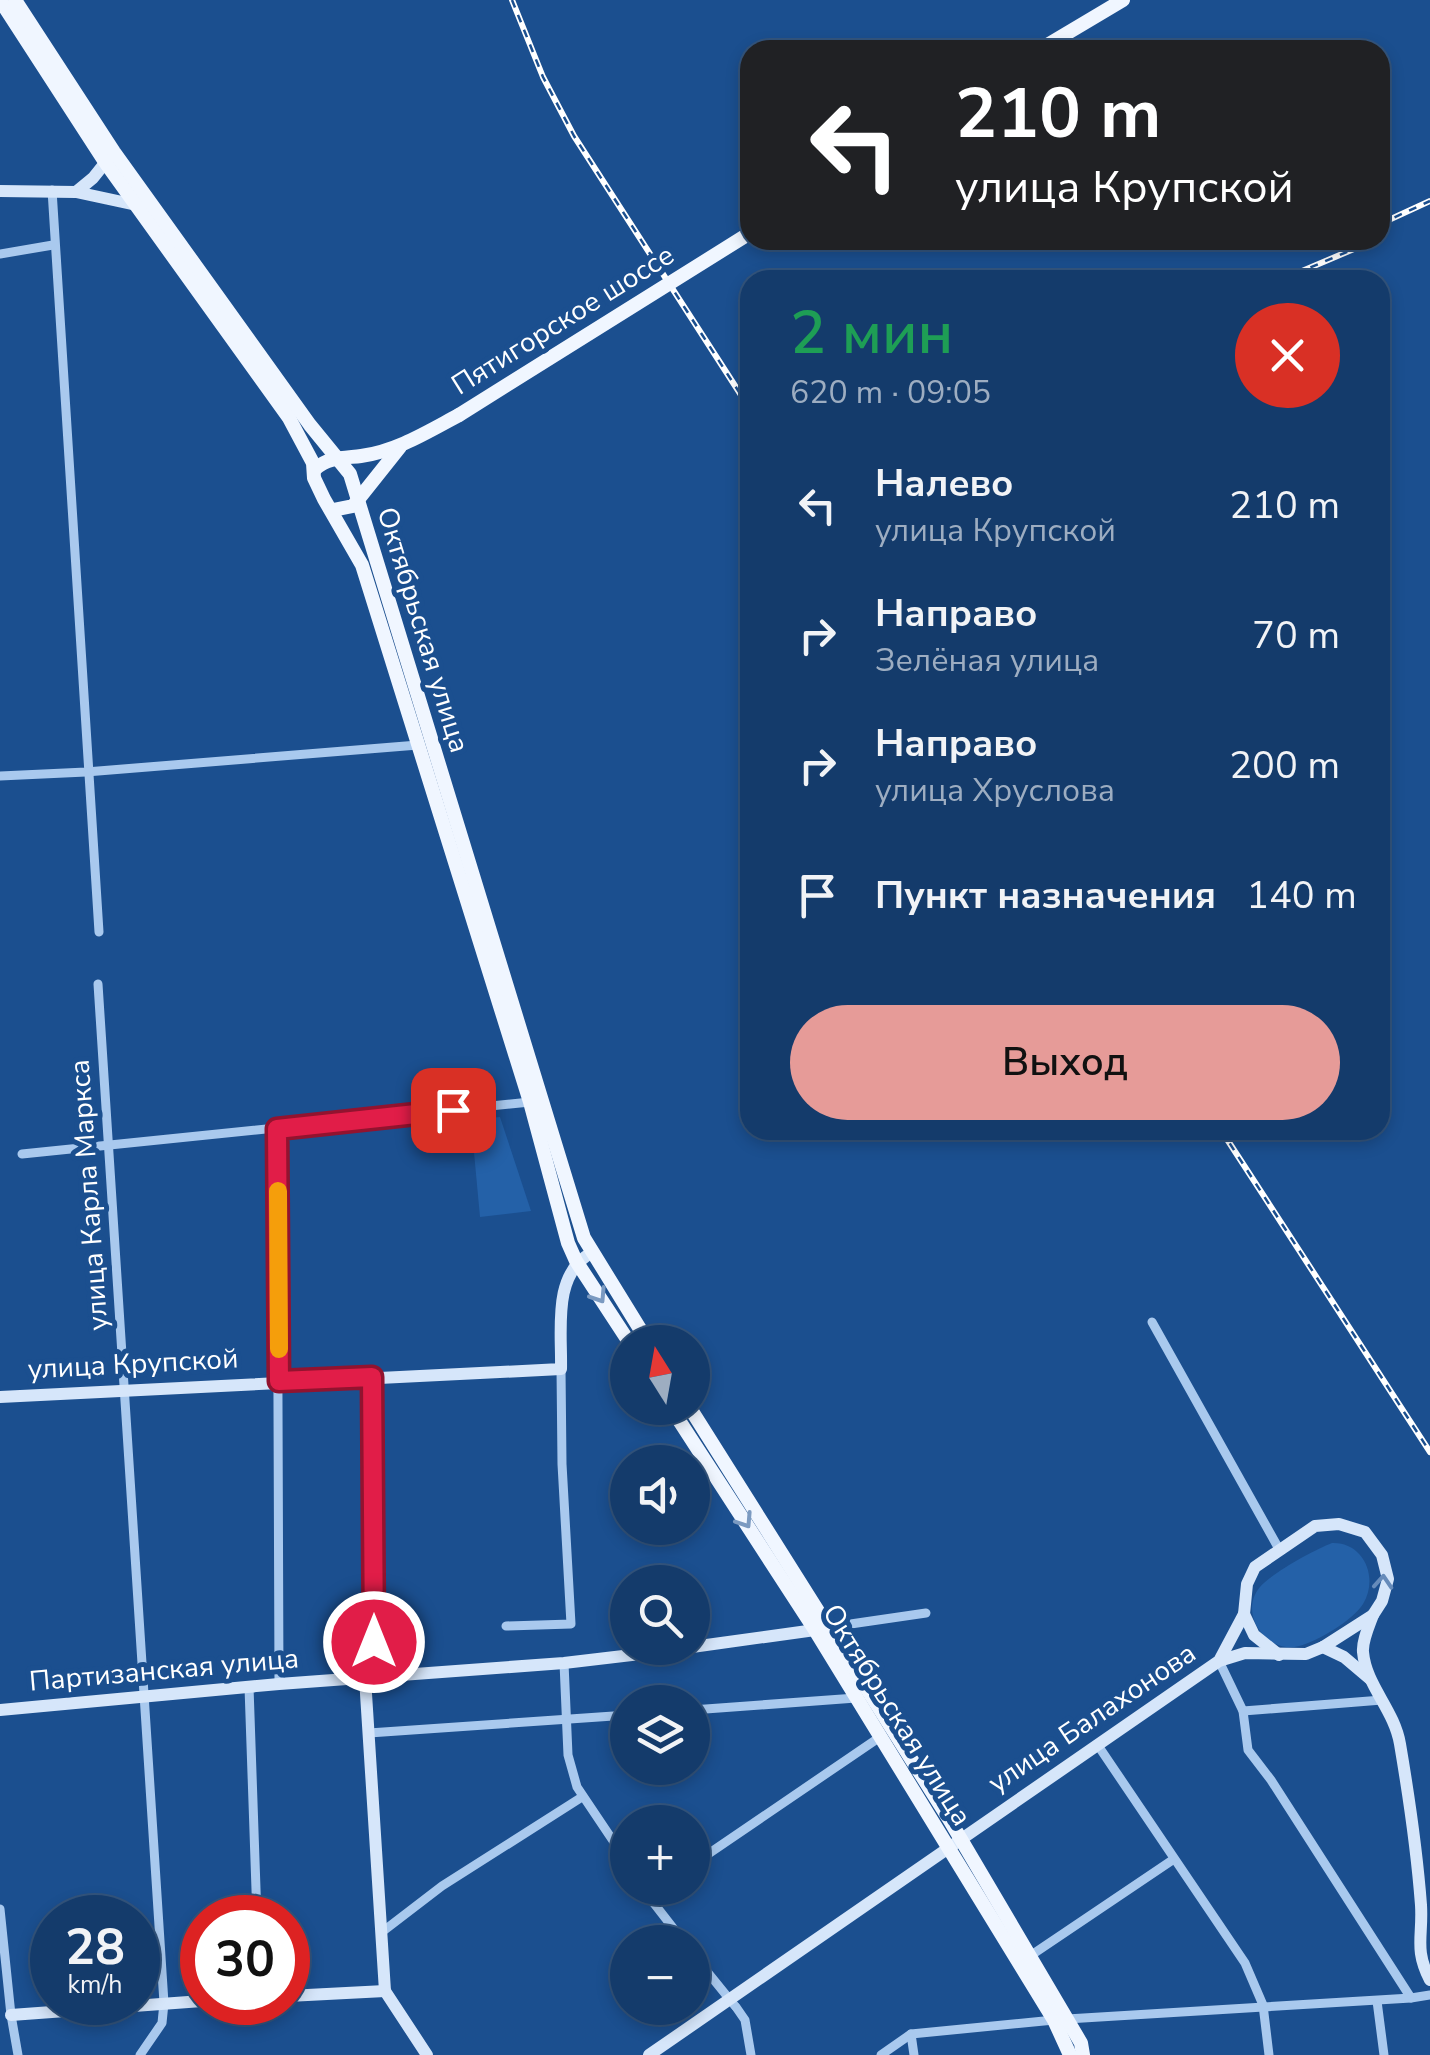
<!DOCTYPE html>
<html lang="ru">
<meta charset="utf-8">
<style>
:root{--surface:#143b6b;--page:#214673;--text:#f1f3f6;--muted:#9dadc1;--line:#33557e;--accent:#e69b98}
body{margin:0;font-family:"Nunito Sans",sans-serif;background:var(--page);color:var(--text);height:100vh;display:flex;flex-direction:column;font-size:38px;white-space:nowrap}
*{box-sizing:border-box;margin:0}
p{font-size:32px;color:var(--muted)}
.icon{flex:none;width:55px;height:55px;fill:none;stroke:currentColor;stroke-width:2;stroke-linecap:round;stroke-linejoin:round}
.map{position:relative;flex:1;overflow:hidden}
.drawer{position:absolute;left:740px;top:270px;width:650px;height:870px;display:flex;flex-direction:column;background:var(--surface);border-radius:30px;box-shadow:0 5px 15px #0003,0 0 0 2px var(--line)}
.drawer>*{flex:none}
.top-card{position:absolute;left:740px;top:40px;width:650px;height:210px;border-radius:30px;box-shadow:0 5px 15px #0003,0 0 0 2px var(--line);background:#202124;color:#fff;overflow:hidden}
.needle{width:65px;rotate:349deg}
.controls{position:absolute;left:610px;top:1325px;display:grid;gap:20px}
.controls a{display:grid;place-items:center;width:100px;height:100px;border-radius:50%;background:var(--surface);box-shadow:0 5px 15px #0003,0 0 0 2px var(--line);font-size:50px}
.speed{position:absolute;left:30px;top:1895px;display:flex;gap:20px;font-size:50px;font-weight:700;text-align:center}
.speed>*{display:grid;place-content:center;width:130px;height:130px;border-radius:50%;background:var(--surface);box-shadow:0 5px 15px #0003,0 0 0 2px var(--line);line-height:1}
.speed small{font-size:25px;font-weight:400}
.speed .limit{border:15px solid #d22;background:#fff;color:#111}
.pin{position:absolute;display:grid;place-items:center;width:85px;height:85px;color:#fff;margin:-42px;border-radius:20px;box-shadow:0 5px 15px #0006}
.me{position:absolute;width:110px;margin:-55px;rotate:0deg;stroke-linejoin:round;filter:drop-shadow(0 0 8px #0008)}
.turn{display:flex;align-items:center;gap:35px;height:210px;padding:0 50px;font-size:45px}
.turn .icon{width:130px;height:130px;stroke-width:2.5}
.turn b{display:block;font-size:70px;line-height:85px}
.round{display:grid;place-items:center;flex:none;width:105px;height:105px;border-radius:52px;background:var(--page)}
.summary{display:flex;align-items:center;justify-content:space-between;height:170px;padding:0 50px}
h1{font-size:60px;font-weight:600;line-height:75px;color:#1e9e55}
.primary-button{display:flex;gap:20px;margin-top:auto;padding:20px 50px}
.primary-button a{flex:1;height:115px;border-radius:60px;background:var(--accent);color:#111;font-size:40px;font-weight:600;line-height:115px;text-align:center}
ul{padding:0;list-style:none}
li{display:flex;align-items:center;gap:30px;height:130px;padding:0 50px}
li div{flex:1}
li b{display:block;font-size:38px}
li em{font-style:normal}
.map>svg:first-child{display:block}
.green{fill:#2461a8}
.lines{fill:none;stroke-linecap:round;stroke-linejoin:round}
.street{stroke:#a9c9ee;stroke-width:9}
.secondary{stroke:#d6e6fa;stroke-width:12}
.primary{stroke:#f0f6ff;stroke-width:14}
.rail-casing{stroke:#fff;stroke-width:6}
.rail{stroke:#1b4f8f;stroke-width:2.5;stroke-dasharray:8;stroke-linecap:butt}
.primary-bridge{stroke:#f0f6ff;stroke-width:14}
.oneway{stroke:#7b9ac1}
.oneway2{stroke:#668bba}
.route-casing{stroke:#92132f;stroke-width:25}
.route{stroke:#e11d48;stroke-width:18}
.slow{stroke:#f59e0b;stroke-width:18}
.labels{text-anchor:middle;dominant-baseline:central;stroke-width:10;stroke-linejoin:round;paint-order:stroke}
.street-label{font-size:28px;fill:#fff;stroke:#1b4f8f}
</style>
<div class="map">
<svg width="1430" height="2055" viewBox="0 0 1430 2055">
<rect width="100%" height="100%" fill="#1b4f8f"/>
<g class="green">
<polygon points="500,1117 531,1211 480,1217 471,1120"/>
<path d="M1332,1543c32,-1 47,35 31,61 -11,17 -45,37 -64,42 -31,9 -62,-32 -39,-59 12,-14 54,-37 72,-44z"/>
</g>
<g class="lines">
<g class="street">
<polyline points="52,190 99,932"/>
<polyline points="0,254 53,245"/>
<polyline points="0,776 86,772 418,745"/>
<polyline points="98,984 164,2003 162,2023 140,2055"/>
<polyline points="277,1129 279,1684"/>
<polyline points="22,1154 530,1102"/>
<polyline points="1152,1322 1279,1549"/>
<polyline points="372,1377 375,1678"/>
<polyline points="506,1626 571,1624 562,1464 561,1369"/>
<polyline points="830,1627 926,1613"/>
<polyline points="1219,1661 1243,1711 1248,1750 1271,1780 1411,1998 1430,1995"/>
<polyline points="564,1663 568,1755 577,1787 628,1863"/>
<polyline points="249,1687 257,1918"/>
<polyline points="692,1710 856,1698"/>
<polyline points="1243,1711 1382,1700"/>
<polyline points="369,1733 628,1715"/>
<polyline points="1097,1744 1245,1963 1263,2005 1269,2055"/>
<polyline points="692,1865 880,1737"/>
<polyline points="642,1888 684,1942"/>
<polyline points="646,1896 659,1888"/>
<polyline points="0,1909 11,2015 18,2055"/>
<polyline points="382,1932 442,1886 582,1797"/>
<polyline points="692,1953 735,2006"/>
<polyline points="1030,1956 1174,1859"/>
<polyline points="1377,2001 1384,2055"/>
<polyline points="736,2007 745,2020 751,2055"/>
<polyline points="1067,2019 1411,1998"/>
<polyline points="911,2034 914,2055"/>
<polyline points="881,2055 911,2034 1054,2020"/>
</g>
<g class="secondary">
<polyline points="0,191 76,192 141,206"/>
<polyline points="76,192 93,178 109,158"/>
<path d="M0,1397l561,-28c1,-39 -9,-94 30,-116"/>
<polyline points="1244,1614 1254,1635 1279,1655"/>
<path d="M1373,1615c-4,11 -11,26 -10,37 3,34 31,57 37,92 9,53 17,108 21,161 2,32 -7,44 9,75"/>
<polyline points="692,1647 815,1630"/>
<polyline points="1323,1647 1344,1657 1370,1679"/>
<polyline points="365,1678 385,1991 427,2055"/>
<polyline points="0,1710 279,1684 564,1663 691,1648"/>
<polyline points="288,1996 385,1991"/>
<polyline points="11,2015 202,2001"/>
<polyline points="649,2055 1219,1661 1245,1653 1306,1654 1323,1647 1373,1615 1382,1601 1388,1579 1382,1555 1365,1532 1339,1524 1315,1526 1255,1567 1247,1584 1244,1614 1219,1661"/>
</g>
<g class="primary">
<polyline points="0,0 105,162 289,418 313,463 314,478 324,499 362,565 530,1102 568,1243 576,1261 629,1342"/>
<polyline points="15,0 114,152 310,425 350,474 584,1238 648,1342"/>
<polyline points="1039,50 1123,0"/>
<path d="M315,469c13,-12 29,-11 46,-13 36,-5 66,-24 98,-41"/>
<polyline points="333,510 353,506 400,447"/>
<polyline points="671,1408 815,1630 948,1847 1054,2020 1070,2055"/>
<polyline points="690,1408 949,1819 1081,2043 1083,2055"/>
</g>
<defs>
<g id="rail">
<polyline points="512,0 543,77 574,136 750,409"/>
<polyline points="1380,224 1430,201"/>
<polyline points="1281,280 1375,240"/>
<polyline points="1221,1130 1430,1452"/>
</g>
</defs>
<use href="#rail" class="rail-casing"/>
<use href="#rail" class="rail"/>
<polyline class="primary-bridge" points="459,415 750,233"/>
</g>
<defs><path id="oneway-chevron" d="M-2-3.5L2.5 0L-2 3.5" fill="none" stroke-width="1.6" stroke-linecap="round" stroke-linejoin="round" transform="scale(2.5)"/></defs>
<g class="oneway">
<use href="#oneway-chevron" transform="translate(599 1296) rotate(57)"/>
<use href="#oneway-chevron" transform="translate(745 1521) rotate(57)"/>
</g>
<use class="oneway2" href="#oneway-chevron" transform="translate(1383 1582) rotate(-86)"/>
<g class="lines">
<defs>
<polyline id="route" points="374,1642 372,1377 279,1381 277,1129 453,1110"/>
</defs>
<use href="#route" class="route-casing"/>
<use href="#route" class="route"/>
<polyline class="slow" points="278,1191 279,1349"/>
</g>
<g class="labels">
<g class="street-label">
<text transform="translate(563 320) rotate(-32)">Пятигорское шоссе</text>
<text transform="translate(423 630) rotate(73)">Октябрьская улица</text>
<text transform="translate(89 1195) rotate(-94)">улица Карла Маркса</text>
<text transform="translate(133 1364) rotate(-3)">улица Крупской</text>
<text transform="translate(164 1670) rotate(-5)">Партизанская улица</text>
<text transform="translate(897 1715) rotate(58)">Октябрьская улица</text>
<text transform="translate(1092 1718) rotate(-34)">улица Балахонова</text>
</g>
</g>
</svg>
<div class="controls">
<a><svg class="needle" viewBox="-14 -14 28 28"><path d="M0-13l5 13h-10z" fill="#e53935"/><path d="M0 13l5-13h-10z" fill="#9dadc1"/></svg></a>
<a><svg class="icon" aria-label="sound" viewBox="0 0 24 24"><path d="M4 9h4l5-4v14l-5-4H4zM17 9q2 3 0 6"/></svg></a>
<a><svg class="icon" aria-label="search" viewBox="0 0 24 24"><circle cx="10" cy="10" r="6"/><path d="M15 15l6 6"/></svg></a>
<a><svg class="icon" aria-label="layers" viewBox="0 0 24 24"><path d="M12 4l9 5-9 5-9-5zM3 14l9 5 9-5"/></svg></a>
<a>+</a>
<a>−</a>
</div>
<div class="speed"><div>28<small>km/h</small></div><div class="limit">30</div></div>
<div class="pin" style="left:453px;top:1110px;background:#d93025"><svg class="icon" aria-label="arrive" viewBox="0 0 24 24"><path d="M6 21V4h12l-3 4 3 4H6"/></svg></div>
<svg class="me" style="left:374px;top:1642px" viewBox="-20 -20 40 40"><circle r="17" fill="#e11d48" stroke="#fff" stroke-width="3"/><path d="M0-11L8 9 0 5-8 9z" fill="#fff"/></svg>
<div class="top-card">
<div class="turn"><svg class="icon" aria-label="left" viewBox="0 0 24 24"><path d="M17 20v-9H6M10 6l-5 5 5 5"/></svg><div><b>210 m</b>улица Крупской</div></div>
</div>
<section class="drawer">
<div class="summary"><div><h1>2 мин</h1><p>620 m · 09:05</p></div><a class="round" style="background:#d93025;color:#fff"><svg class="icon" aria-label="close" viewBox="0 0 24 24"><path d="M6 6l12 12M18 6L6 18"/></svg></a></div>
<ul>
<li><svg class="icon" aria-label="left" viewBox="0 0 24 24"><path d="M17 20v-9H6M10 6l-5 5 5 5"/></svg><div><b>Налево</b><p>улица Крупской</p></div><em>210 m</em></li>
<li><svg class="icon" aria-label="right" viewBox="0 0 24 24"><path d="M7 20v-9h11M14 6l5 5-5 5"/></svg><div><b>Направо</b><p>Зелёная улица</p></div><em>70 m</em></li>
<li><svg class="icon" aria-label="right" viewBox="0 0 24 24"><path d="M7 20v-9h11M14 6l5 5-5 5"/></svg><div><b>Направо</b><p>улица Хруслова</p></div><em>200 m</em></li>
<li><svg class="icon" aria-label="arrive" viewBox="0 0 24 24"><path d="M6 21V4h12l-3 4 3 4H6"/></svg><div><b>Пункт назначения</b></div><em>140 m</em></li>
</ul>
<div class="primary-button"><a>Выход</a></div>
</section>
</div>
